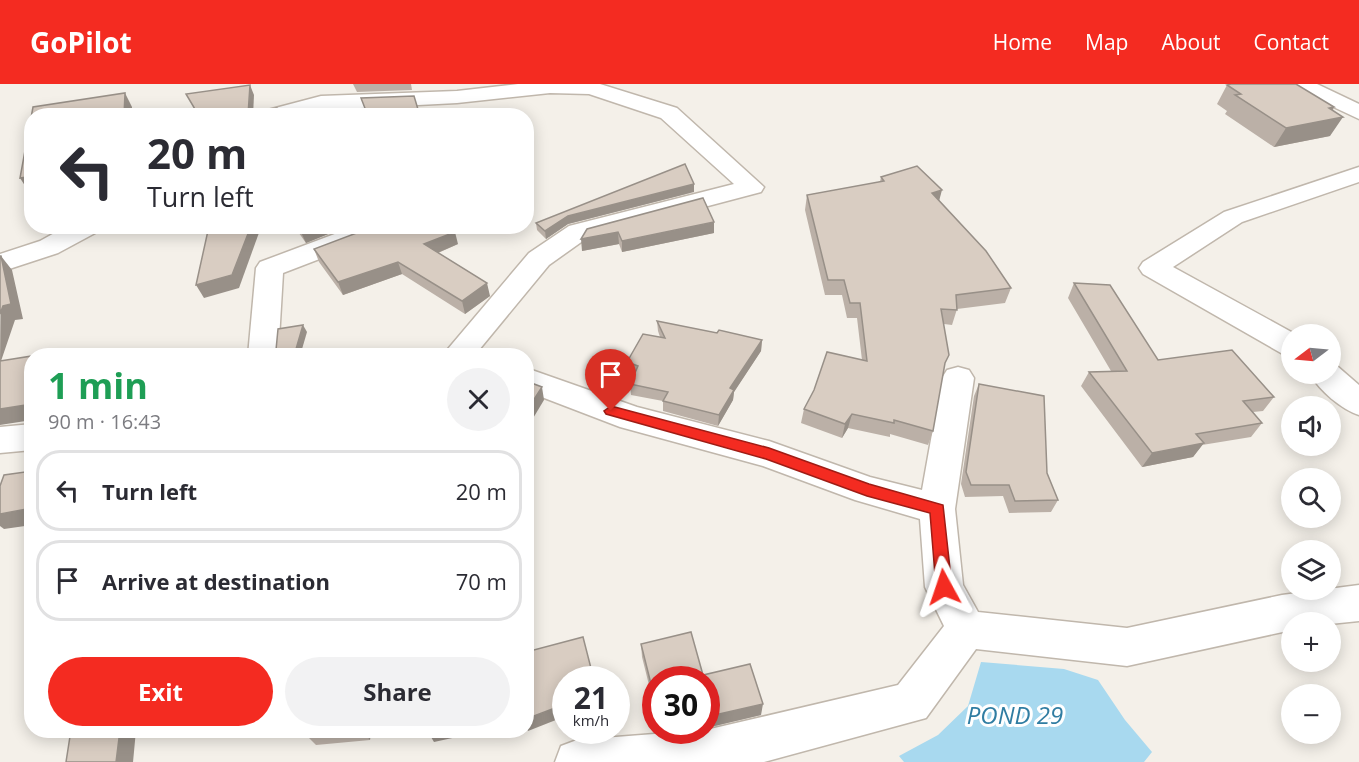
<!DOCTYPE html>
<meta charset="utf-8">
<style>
:root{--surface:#fff;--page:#f2f2f3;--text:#2b2b33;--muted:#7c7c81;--line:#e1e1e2;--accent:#f42b21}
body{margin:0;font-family:"Open Sans",sans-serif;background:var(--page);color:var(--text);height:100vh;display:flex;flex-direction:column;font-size:22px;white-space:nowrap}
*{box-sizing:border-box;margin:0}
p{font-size:20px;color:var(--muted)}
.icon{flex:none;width:33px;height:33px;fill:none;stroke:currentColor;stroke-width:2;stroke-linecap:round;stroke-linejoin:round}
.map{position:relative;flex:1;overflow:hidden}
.sheet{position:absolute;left:24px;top:264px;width:510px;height:390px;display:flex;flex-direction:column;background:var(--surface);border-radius:24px;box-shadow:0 3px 15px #0003}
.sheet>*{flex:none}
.banner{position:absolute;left:24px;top:24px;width:510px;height:126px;border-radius:24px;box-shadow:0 3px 15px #0003;background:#fff;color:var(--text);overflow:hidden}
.needle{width:39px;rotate:254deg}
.tools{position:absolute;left:1281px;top:240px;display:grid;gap:12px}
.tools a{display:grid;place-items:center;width:60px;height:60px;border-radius:50%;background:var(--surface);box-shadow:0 3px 15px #0003;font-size:30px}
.speed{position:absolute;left:552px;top:582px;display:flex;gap:12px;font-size:30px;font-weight:700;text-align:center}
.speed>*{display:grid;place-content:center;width:78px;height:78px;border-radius:50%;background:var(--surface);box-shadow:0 3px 15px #0003;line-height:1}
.speed small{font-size:15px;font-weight:400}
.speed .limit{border:9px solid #d22;background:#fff;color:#111}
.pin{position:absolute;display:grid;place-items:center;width:51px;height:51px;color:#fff;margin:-62px -26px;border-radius:50% 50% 50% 0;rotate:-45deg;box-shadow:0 0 6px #0007}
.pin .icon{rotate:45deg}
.me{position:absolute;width:66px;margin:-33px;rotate:355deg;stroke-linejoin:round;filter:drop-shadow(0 0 4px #0008)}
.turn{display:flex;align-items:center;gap:21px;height:126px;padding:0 24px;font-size:27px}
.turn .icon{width:78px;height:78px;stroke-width:2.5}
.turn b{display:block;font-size:42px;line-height:51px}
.round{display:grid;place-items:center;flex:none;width:63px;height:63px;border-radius:32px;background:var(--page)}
.headline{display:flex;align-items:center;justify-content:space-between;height:102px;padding:0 24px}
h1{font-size:36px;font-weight:700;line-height:45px;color:#1e9e55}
.primary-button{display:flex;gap:12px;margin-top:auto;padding:12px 24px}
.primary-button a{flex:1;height:69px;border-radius:36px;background:var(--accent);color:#fff;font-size:24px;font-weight:700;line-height:69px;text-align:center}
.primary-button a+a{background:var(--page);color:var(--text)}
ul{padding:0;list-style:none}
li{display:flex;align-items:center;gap:18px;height:81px;margin:0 12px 9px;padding:0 12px;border:3px solid var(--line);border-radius:24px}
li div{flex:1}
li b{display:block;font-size:22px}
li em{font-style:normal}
header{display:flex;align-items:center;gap:36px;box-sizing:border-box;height:84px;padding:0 30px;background:var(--accent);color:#fff}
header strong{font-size:28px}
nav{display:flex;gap:33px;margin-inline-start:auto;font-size:21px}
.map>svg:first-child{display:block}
.water{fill:#a8d9ef}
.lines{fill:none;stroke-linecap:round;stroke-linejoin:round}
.minor-casing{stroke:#c0b7ac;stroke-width:3}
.minor{fill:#fff;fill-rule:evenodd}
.wall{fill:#bbb0a7}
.shaded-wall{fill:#989088}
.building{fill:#d9cdc2;stroke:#989088;stroke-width:1.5}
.route{fill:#f42b21;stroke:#9f1c15;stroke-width:1.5}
.labels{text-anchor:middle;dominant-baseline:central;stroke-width:6;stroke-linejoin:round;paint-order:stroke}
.near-water-label{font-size:24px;font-style:italic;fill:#307da2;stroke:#fff}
</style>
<header>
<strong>GoPilot</strong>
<nav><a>Home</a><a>Map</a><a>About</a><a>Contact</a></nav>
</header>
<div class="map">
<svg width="1359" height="678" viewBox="0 0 1359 678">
<rect width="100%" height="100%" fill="#f4f0e9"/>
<polygon class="water" points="981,578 1064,585 1098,596 1125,636 1152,668 1144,678 904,678 899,672 938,651 968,622"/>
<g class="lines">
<defs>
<g id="minor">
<polygon points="518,0 600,0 677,24 764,103 761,108 587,154 549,181 474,272 442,272 529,169 569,142 734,100 661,34 589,10 550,9 457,19 322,26 299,32 261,32 264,27 321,12 457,7"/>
<polygon points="1289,0 1317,0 1359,20 1359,35 1293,4"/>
<polygon points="1359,83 1359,98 1242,138 1173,183 1295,250 1292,250 1292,272 1281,269 1143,190 1139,184 1143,178 1224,128"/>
<polygon points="67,142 101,142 97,148 58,169 0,188 0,170 40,157"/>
<polygon points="356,142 394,142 390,148 283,189 278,272 248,272 256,184 260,178"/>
<path d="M1330,280l7,2 22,19v30c-18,-6 -39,-24 -49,-41h20z"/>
<polygon points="958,283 969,286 974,294 955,425 963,501 978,528 1127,544 1282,511 1359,501 1359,537 1330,540 1292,538 1292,546 1127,582 976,565 926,634 764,678 555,678 561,662 577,656 706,646 898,601 944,542 925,503 920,435 855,416 763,382 620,343 526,307 526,284 637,323 769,357 870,393 922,406 942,294 947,286"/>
<polygon points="32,340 32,366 0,369 0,343"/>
</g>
</defs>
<use href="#minor" class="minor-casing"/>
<use href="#minor" class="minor"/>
</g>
<g class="wall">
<polygon points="353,0 411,0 412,6 357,8"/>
<polygon points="1227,1 1334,23 1333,26 1330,52 1274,63 1225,30 1227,27 1217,20"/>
<polygon points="881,93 939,117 1011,204 1005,219 957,225 952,241 944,240 944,286 943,288 933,347 928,361 890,350 890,353 848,344 842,354 801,339 804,325 862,276 857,234 847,234 842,211 825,211 805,126 807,111 880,98"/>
<polygon points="694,108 568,140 546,155 537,146 536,139"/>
<polygon points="294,142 348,142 306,159"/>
<polygon points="587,145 714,149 622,168 619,160 582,167"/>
<polygon points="458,160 438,169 490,212 465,230 402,190 343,211 319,178 314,165"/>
<polygon points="1074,199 1158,276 1274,313 1263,327 1253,328 1262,339 1251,353 1202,361 1193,373 1142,383 1081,302 1089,288 1111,287 1068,214"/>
<polygon points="657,237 717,249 762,256 761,267 734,308 733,316 718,342 663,327 663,317 631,311 630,300 634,291 627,288 627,278 660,253 658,247"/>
<polygon points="979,300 1047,389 1058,416 1051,428 1009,429 1003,412 965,413 961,400 974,312"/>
<polygon points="641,560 703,591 761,631 706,644 706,596 656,596 656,629 642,573"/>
<polygon points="307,646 371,646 370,656 316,661 306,651"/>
</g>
<g class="shaded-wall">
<polygon points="250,1 254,11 253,32 248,32"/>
<polygon points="125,9 132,23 132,32 124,32"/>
<polygon points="1334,23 1326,36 1343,33 1330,52 1274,63 1286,44 1329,24"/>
<polygon points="26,93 29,108 20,94"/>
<polygon points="694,100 694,108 568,140 546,155 545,147 568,132"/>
<polygon points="942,106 938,121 932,109"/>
<polygon points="714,138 714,149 622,168 622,157"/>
<polygon points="251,142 259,142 260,146 239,204 204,214 196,201"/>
<polygon points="311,142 348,142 306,159 300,146"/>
<polygon points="455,148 458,160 428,173 424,160"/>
<polygon points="618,148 619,160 582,167 581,155"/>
<polygon points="1,172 12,186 23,235 15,236 0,280"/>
<polygon points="398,178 402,190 343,211 338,198"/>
<polygon points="487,199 490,212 465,230 462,217"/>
<polygon points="303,241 307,248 300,272 294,272"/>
<polygon points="762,256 761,267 734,308 733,316 718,342 719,331 730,304"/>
<polygon points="542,303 544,316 526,346 526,328"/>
<polygon points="32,320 32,336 0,341 0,325"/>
<polygon points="852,330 848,344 842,354 845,340"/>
<polygon points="1204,359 1193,373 1142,383 1152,369"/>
<polygon points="32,424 32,441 4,445 0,442 0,430"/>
<polygon points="763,620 761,631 706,644 706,633"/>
<polygon points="563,621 566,632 528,647 526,643 526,635"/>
<polygon points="120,646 136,646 133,678 116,678"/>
<polygon points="362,646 371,646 370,656"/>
<polygon points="435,646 489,646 434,658 428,648"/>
</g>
<g class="building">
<polygon points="1231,0 1296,0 1334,23 1329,24 1343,33 1286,44 1235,11 1241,10 1227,1"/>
<polygon points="250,1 248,31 277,24 282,32 199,32 186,10"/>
<polygon points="125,9 124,32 32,32 32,123 30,124 26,93 20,94 33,23"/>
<polygon points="414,12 420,32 368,32 361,14"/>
<polygon points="685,80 694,100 568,132 545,147 536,139"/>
<polygon points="917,82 942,106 932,109 986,167 1011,204 956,211 957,226 941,225 949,271 945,279 933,347 894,336 894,339 852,330 845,340 804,325 814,306 827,268 867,277 860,219 850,219 844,196 828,196 807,111 884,97 881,93"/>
<polygon points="703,114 714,138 622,157 618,148 581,155 587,145"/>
<polygon points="209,142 251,142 232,191 196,201"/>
<polygon points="298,142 311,142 300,146"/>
<polygon points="375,142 450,142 455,148 424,160 487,199 462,217 398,178 338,198 314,165"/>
<polygon points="0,172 1,172 11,220 3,222 0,230"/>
<polygon points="1074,199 1110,201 1158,276 1232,266 1274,313 1243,317 1262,339 1196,350 1204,359 1152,369 1089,288 1127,287"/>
<polygon points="657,237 717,249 719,246 762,256 730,304 734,306 719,331 663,317 668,308 630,300 638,282 627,278 643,250 665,254"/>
<polygon points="303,241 294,272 264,272 264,267 276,266 278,245"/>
<polygon points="53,269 52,272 35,272"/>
<polygon points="32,272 32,320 0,325 0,277"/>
<polygon points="526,297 542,303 526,328"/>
<polygon points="979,300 1044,312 1047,389 1058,416 1015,417 1009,401 971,401 966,388"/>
<polygon points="32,387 32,424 0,430 0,402 4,391"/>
<polygon points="691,548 703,591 750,580 763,620 706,633 706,596 656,596 656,620 641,560"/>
<polygon points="583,553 594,596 566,596 566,626 563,621 526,635 526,568"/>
<polygon points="71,646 120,646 116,678 66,678"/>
<polygon points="307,646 347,646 306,651"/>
</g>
<polygon class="route" points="611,322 769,364 869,400 943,421 952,503 950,508 938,508 936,503 930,429 867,412 766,375 606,330 604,327"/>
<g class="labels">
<g class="near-water-label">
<text x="1015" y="630">POND 29</text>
</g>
</g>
</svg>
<div class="tools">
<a><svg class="needle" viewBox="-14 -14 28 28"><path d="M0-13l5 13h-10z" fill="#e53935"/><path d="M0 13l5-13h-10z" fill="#7c7c81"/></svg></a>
<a><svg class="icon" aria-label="sound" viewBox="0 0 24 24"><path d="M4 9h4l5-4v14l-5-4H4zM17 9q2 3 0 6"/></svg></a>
<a><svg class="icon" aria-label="search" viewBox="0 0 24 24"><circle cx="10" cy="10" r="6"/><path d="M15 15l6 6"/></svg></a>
<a><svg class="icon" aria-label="layers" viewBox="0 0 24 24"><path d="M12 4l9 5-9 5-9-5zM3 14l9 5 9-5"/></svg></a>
<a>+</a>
<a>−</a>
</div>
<div class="speed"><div>21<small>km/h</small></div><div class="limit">30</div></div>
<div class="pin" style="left:611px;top:327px;background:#d93025"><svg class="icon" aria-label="arrive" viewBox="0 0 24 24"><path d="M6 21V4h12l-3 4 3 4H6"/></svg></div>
<svg class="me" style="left:944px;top:503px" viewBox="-20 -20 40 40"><path d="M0-17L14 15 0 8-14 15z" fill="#f42b21" stroke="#fff" stroke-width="4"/></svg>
<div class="banner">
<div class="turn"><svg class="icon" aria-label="left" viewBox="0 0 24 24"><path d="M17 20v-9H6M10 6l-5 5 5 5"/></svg><div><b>20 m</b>Turn left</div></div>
</div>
<section class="sheet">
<div class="headline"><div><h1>1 min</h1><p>90 m · 16:43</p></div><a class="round"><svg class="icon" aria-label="close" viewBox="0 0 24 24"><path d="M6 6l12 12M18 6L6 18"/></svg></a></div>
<ul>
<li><svg class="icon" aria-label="left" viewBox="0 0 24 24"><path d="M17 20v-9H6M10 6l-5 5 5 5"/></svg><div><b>Turn left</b></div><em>20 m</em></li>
<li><svg class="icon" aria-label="arrive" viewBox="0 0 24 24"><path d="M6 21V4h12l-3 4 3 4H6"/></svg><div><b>Arrive at destination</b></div><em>70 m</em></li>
</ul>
<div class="primary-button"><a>Exit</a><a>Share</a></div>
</section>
</div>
